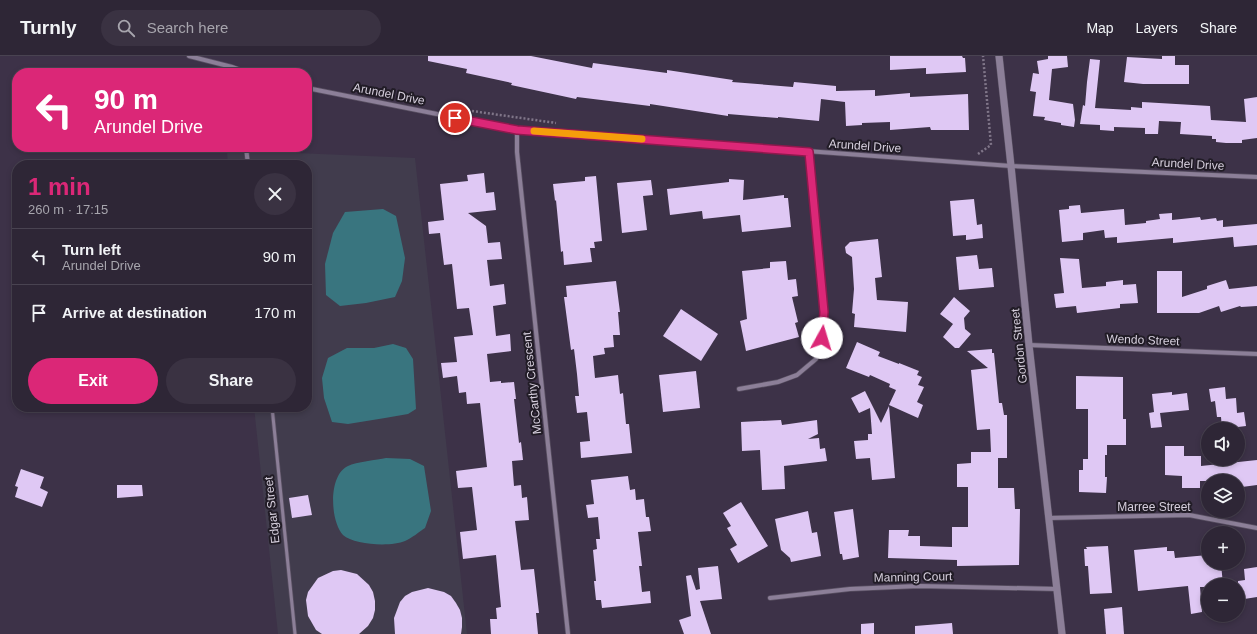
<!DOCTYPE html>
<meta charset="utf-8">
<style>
:root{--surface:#2e2636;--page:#3a3242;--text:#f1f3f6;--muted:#a7a5ad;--line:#494351;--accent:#db2777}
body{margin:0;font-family:Arial,sans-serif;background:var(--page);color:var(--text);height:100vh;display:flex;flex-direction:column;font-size:15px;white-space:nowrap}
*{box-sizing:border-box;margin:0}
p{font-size:13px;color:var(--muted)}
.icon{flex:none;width:22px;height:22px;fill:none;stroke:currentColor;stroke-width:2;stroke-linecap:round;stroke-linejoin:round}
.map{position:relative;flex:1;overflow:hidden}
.panel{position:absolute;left:12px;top:104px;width:300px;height:252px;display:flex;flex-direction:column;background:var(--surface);border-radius:16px;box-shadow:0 2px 6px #0003,0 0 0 1px var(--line)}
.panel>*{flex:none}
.hud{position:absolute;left:12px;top:12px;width:300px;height:84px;border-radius:16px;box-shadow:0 2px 6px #0003,0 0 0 1px var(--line);background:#db2777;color:#fff;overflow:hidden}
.buttons{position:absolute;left:1201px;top:366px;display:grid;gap:8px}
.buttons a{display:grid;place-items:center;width:44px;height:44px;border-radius:50%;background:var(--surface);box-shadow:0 2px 6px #0003,0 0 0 1px var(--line);font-size:20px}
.pin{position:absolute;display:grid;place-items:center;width:34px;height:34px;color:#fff;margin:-17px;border:2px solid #fff;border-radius:50%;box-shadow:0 1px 4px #0007}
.me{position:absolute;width:44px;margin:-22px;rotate:6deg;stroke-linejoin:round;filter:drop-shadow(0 0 3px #0008)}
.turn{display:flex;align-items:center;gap:14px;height:84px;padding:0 16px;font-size:18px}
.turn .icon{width:52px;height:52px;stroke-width:2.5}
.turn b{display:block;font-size:28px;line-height:34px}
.round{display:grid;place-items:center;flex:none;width:42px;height:42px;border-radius:21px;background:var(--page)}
.summary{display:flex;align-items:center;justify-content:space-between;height:68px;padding:0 16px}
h1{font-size:24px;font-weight:800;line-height:30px;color:var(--accent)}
.action{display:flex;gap:8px;margin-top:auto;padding:8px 16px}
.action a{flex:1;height:46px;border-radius:24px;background:var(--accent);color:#fff;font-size:16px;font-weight:800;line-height:46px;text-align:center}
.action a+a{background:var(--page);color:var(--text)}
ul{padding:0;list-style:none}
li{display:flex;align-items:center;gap:12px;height:56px;padding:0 16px;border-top:1px solid var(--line)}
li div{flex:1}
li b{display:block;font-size:15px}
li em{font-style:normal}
header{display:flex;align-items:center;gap:24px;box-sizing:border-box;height:56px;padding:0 20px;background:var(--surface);border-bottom:1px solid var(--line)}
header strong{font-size:19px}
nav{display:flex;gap:22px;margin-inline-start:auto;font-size:14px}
.search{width:280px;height:36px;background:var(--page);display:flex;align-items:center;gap:10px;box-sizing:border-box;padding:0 14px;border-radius:22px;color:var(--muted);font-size:15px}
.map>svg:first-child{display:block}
.industrial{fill:#413c4d}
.water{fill:#39757f}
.building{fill:#dfc8f4}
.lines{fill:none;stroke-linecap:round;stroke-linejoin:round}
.service-casing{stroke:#595062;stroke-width:4.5}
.minor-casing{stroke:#595062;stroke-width:5.5}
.tertiary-casing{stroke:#595062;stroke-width:8}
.path{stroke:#807689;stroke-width:2.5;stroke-dasharray:2 2;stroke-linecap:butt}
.service{stroke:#8c7f98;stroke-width:3}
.minor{stroke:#8c7f98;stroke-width:4}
.tertiary{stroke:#8c7f98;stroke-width:7}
.route-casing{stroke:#8e194d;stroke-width:10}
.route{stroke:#db2777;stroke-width:7}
.slow{stroke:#f59e0b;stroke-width:7}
.labels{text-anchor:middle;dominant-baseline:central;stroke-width:4;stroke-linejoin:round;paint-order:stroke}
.street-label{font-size:12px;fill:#d6cfdd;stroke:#211c26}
</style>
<header>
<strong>Turnly</strong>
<div class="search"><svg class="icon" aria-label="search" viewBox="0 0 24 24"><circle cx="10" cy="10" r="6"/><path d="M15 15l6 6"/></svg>Search here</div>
<nav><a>Map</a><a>Layers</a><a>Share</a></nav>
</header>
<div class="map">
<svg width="1257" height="578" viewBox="0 0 1257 578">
<rect width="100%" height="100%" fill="#3d3248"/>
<polygon class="industrial" points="227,94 415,102 467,578 278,578 254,351 307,351 307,109 228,109"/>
<g class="water">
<polygon points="383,153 396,160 405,202 402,225 395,241 366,247 340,250 326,239 325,208 333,177 345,156"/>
<polygon points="393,288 406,292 413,303 416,353 408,358 385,362 348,368 332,366 324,342 322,322 328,302 347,292 374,292"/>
<path d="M386,402l24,1 14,7 7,45 -6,17c-6,4 -13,10 -20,13 -14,6 -51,4 -62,-6 -13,-14 -15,-60 5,-69 8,-4 29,-6 38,-8z"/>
</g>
<g class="building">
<polygon points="428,0 531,0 592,12 593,7 667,17 667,14 733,24 732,26 793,31 794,26 836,30 836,35 875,34 875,40 910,37 910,41 968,38 969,74 931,74 930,71 890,74 890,66 862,67 862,69 846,70 845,46 821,43 819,65 778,61 778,62 728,58 728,60 650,48 650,50 577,41 576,43 511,29 512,27 466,17 467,13 428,5"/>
<polygon points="890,0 962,0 963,2 965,2 966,16 926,18 926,12 890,14"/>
<polygon points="1048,0 1067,0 1068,11 1052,13 1049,44 1073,48 1075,64 1074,71 1061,69 1061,67 1044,64 1045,61 1033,60 1036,36 1030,35 1033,17 1039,18 1037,5 1048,3"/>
<polygon points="1162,0 1175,0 1175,9 1189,9 1189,28 1143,28 1124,26 1127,1 1162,3"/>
<polygon points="1090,3 1100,4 1095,52 1131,54 1131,51 1142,52 1142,46 1210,50 1211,64 1246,66 1244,43 1257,41 1257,82 1242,84 1242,87 1226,87 1216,86 1216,83 1212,83 1212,80 1180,78 1181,66 1159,65 1158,78 1145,78 1145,72 1114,71 1114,75 1100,74 1100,69 1080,68 1083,49 1085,50 1087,26"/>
<polygon points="484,117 486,137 494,136 496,154 468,157 486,170 488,187 500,186 502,203 487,204 490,230 504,228 506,248 493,250 496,280 510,278 511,295 487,298 490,326 501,325 501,327 514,326 516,343 514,343 519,387 521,386 523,404 512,405 514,430 521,429 522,442 527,441 529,464 515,465 521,514 534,513 539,557 536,557 538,578 491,578 490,563 497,563 496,552 501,551 496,499 463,503 460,476 477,474 472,431 458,432 456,415 487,411 480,347 467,348 466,336 459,337 457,320 443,322 441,307 457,306 454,281 473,279 469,252 457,253 452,208 444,209 440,177 429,178 428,166 444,164 440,128 468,125 467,119"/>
<polygon points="596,120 602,185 594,186 595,192 590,192 592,206 564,209 563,195 561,196 556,144 555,145 553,128 585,125 585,121"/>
<polygon points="729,123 744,124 743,144 784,139 784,142 788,142 791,171 742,176 740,159 703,163 702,155 670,159 667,133 729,126"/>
<polygon points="651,124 653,139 643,140 647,174 622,177 617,127"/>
<polygon points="974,143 977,169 982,168 983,182 966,184 966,179 953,180 950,145"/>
<polygon points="1080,149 1081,157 1124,153 1125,169 1146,167 1146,165 1160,163 1159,158 1172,157 1172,164 1200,161 1201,164 1216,162 1217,165 1223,164 1223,171 1257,168 1257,189 1234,191 1233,181 1173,187 1173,182 1117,187 1117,181 1105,182 1104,174 1083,177 1083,184 1062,186 1059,154 1069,153 1069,150"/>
<polygon points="878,183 882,221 875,222 877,244 908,246 906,276 854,271 855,258 852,257 854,233 852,201 846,197 845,191 850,186"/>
<polygon points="977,199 979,213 992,212 994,231 959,234 956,201"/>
<polygon points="1060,202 1079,203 1082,232 1106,230 1106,226 1123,224 1123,229 1136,228 1138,247 1120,248 1120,252 1077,257 1076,250 1056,252 1054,238 1064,237"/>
<polygon points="786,205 788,224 796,223 798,240 792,241 798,266 795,267 799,281 746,295 740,265 747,263 742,215 770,212 770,206"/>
<polygon points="1157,215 1182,215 1182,241 1207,233 1207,230 1226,224 1229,233 1257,230 1257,250 1241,251 1240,250 1221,256 1219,250 1199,257 1157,257"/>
<polygon points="616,225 620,256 618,256 620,279 613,279 614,291 604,292 605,298 593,300 595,322 618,319 620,338 623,337 626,368 629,368 632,397 581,402 580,386 590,385 587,356 577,357 575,340 579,340 577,318 574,293 571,294 564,241 567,241 566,230"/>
<polygon points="954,241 970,255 964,262 965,273 971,278 959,292 955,292 943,281 953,268 940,258"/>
<polygon points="681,253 718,278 701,305 663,280"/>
<polygon points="857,286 880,296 878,300 899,308 899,307 919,315 917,319 922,321 918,329 924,331 917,346 923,349 918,362 889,349 896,334 889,331 890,328 870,319 869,321 846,312"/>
<polygon points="992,293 992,297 994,297 999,347 1002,347 1004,359 1007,359 1007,402 998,402 998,432 1014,432 1015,453 1020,453 1019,509 957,510 957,504 888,502 889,474 909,474 908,480 920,480 920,490 952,491 952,471 968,471 968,431 957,431 957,408 971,407 971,396 991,396 990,373 977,374 971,314 988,312 967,295"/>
<polygon points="696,315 700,352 663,356 659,319"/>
<polygon points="1076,320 1123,321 1123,363 1126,363 1126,389 1107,389 1107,399 1105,399 1105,421 1107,421 1106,437 1079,436 1079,414 1083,414 1083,403 1088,403 1088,353 1076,353"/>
<polygon points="1225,331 1226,343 1236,342 1237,357 1244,356 1246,370 1222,373 1221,361 1217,361 1215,345 1211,346 1209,333"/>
<polygon points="865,335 881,367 889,350 895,422 872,424 870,402 856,403 854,385 868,384 868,378 872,378 870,352 859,357 851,342"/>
<polygon points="1172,336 1172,339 1187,337 1189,354 1160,357 1162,371 1151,372 1149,357 1154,356 1152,338"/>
<polygon points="781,364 782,369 817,364 818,378 808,383 819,382 820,393 825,392 827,405 784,410 785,433 762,434 760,394 742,395 741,366"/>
<polygon points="1165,390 1184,390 1184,400 1201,400 1201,410 1257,404 1257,429 1242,431 1242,427 1238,427 1238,425 1200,425 1200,432 1182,432 1182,420 1165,419"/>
<polygon points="21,413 44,421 40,432 48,436 42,451 15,441 18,431 15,430"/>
<polygon points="628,420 630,434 635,433 636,444 644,443 646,461 649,461 651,475 638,476 642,510 639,510 642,536 650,535 651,547 602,552 601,544 596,544 594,525 596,525 593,494 597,493 596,483 600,483 598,461 588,462 586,449 594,448 591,424"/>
<polygon points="117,429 142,429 143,440 117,442"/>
<polygon points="308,439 312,459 292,462 289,442"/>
<polygon points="741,446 768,490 738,507 730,493 737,489 727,472 731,470 723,457"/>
<polygon points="853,453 859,501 843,504 842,498 840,498 834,456"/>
<polygon points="808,455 812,477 817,476 821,500 791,506 790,502 781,494 775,463"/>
<polygon points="1108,490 1112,537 1090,538 1088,510 1085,510 1084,493 1087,493 1086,491"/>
<polygon points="1167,491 1167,495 1174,495 1175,502 1208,499 1208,507 1221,507 1223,529 1208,529 1208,531 1200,531 1202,556 1191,558 1188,530 1138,535 1134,494"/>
<polygon points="718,510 722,543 700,545 711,578 684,578 679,564 691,560 686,520 691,519 696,534 700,533 698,512"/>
<polygon points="1257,511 1257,541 1238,544 1238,525 1245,524 1244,513"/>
<polygon points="341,514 357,518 369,529 373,536 375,545 375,554 373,562 368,570 359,578 322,578 316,574 308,560 306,544 308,536 318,522 333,515"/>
<polygon points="428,532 444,536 451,540 456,547 460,554 462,562 462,571 461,578 395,578 394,562 400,546 405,540 412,536"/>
<polygon points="1122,551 1124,578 1106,578 1104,553"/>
<polygon points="874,567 874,578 861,578 861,568"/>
<polygon points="952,567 953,578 915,578 915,570"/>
</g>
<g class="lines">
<defs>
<polyline id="service" points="272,351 295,578"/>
<g id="minor">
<polyline points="189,0 232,11 249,17"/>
<polyline points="307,32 517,74 1011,110 1257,121"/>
<polyline points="517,74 517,96 568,578"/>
<polyline points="246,91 248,109"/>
<polyline points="80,93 85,91"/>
<polyline points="1029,289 1257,298"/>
<polyline points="739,333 778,326 797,319 816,303 821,282 824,256 809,96"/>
<polyline points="1049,462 1189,459 1257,472"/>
<polyline points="770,542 850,533 919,530 1057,533"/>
</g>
<polyline id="tertiary" points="999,0 1011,110 1029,289 1062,578"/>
</defs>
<use href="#service" class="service-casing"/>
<use href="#minor" class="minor-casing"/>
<use href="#tertiary" class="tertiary-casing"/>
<g class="path">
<polyline points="472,55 556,67"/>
<polyline points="978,98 991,89 983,0"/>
</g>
<use href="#service" class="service"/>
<use href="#minor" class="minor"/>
<use href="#tertiary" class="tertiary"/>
</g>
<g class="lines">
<defs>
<polyline id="route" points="455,62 517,74 809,96 824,256 822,282"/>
</defs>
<use href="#route" class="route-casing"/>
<use href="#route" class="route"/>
<polyline class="slow" points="534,75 642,83"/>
</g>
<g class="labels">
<g class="street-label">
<text transform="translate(389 38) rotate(11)">Arundel Drive</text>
<text transform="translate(865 90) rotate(4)">Arundel Drive</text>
<text transform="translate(1188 108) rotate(3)">Arundel Drive</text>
<text transform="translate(1143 284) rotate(2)">Wendo Street</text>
<text transform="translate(1019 290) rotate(-96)">Gordon Street</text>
<text transform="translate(532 327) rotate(-96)">McCarthy Crescent</text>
<text x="1154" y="451">Marree Street</text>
<text transform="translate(272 454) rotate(-96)">Edgar Street</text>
<text transform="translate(913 521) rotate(-1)">Manning Court</text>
</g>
</g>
</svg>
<div class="buttons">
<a><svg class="icon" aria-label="sound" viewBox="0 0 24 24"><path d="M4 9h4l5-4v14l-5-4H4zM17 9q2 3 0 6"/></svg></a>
<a><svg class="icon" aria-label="layers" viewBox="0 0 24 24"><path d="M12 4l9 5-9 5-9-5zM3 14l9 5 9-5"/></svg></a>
<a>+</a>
<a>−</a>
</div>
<div class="pin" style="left:455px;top:62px;background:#d93025"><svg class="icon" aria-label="arrive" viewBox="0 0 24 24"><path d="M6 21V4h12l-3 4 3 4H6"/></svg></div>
<svg class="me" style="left:822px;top:282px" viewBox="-20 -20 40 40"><circle r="19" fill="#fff"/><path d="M0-13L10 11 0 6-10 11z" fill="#db2777"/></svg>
<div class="hud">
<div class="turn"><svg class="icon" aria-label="left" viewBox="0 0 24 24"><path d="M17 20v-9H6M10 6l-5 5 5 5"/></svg><div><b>90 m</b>Arundel Drive</div></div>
</div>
<section class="panel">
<div class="summary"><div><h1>1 min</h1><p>260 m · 17:15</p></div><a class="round"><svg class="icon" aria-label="close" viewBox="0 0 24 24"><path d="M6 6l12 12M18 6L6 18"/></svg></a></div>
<ul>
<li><svg class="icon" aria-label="left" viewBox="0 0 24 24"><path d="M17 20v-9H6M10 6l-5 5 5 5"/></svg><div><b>Turn left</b><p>Arundel Drive</p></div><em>90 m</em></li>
<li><svg class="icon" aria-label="arrive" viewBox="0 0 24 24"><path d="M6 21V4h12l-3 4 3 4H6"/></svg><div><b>Arrive at destination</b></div><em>170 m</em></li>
</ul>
<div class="action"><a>Exit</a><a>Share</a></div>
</section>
</div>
